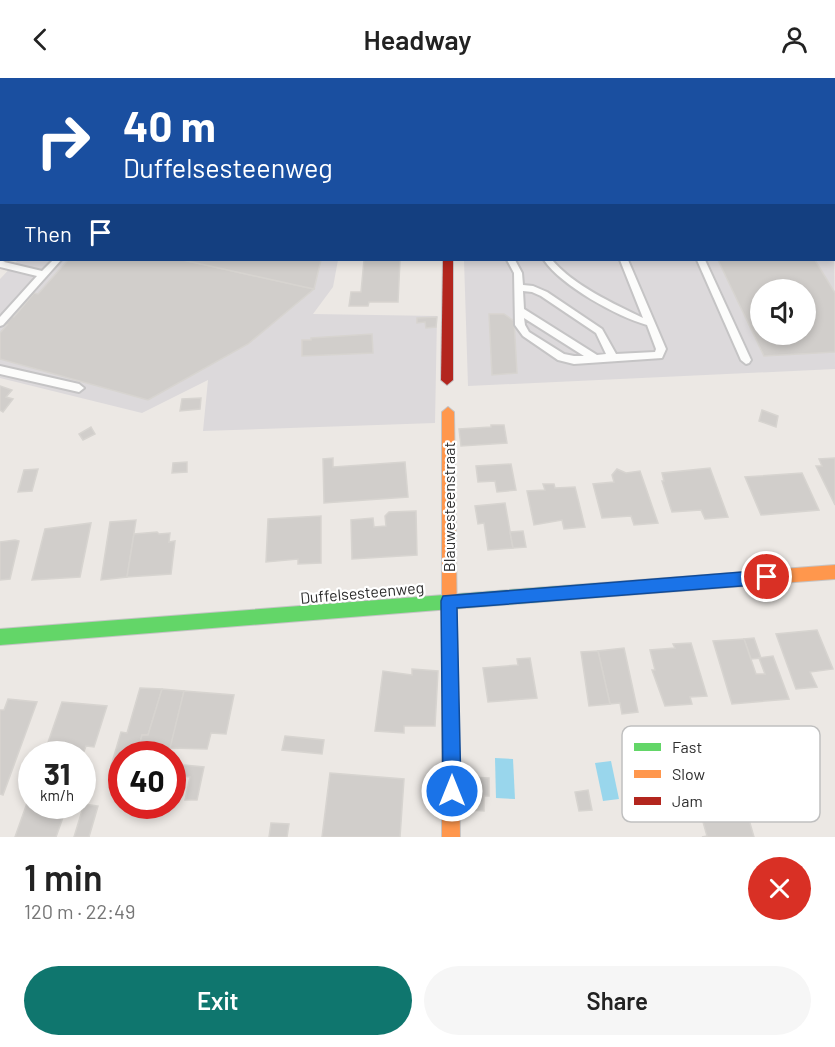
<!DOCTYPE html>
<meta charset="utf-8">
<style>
:root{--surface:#fff;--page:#f6f6f6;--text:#222;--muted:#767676;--accent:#0f766e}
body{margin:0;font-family:Barlow,sans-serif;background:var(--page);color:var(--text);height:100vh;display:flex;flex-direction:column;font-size:22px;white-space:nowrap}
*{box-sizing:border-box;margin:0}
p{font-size:20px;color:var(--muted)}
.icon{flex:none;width:33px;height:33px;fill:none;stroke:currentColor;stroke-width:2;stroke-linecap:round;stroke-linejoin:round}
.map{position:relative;height:759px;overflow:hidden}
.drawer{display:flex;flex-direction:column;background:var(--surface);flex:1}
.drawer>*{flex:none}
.hud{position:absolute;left:0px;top:0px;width:836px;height:183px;box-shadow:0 3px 9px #0003;background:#1a4fa0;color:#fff;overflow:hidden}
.tools{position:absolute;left:750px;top:201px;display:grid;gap:12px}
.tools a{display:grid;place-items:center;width:66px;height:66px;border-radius:50%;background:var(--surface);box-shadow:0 3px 9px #0003;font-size:30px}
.speed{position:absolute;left:18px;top:663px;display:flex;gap:12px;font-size:30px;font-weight:700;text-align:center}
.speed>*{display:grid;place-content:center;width:78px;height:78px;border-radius:50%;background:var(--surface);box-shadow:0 3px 9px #0003;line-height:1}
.speed small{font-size:15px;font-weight:400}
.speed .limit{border:9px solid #d22;background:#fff;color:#111}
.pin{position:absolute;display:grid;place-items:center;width:51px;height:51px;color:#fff;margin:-26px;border:3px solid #fff;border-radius:50%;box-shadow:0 2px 6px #0007}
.me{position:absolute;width:66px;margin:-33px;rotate:0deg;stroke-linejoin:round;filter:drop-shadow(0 0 4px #0008)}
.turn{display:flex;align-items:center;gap:21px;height:126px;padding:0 24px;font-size:27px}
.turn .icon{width:78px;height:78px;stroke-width:2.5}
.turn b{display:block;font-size:42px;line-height:51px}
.then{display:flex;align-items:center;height:57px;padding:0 24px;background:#0003;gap:12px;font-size:22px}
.round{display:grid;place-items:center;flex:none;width:63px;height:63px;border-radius:32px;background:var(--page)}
.overview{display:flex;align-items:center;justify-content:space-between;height:102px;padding:0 24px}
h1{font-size:36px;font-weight:600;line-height:45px}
.cta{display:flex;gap:12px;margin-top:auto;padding:12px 24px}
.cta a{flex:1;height:69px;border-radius:36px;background:var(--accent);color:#fff;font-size:24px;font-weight:600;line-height:69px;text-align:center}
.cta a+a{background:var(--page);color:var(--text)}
header{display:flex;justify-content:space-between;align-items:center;height:78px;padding:0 24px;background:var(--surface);font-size:27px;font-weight:600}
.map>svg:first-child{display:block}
.industrial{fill:#dcd9db;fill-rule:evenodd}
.water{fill:#99d6ec}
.building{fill:#d1cecb;stroke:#d7d4d0;stroke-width:1.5;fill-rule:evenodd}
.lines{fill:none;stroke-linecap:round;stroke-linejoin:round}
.lane-casing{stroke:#c5c4c5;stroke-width:4}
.street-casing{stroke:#c5c4c5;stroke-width:3}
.fast-casing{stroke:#c5c4c5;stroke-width:2}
.slow-casing{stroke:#c5c4c5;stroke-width:2}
.jam-casing{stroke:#c5c4c5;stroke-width:2}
.lane{fill:#fcfcfb;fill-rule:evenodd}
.street{fill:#fcfcfb;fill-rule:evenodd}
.fast{fill:#63d668;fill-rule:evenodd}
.slow{fill:#ff974d;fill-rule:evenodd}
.jam{fill:#b3261e;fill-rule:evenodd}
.route{fill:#1a73e8;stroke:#114b97;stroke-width:1.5}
.labels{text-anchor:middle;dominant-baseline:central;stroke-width:4.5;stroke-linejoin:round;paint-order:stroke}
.street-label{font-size:16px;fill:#2e2e2e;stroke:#fff}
.key{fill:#fff;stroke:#c0c0c0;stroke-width:1.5}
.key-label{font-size:16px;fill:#2e2e2e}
</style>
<header><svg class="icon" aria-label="back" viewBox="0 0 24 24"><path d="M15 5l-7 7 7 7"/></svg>Headway<svg class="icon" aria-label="person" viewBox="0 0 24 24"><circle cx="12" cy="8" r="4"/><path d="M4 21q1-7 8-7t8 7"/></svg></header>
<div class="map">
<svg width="835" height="759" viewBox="0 0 835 759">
<rect width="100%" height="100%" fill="#ece8e4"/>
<g class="industrial">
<path d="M834,139l1,152 -367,17 -4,-126h370zM760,212h46v44h-46z"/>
<polygon points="18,182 338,182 333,209 313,236 437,238 435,345 203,353 208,302 142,335 0,300 0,201"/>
</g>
<g class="water">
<polygon points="495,680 513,681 515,721 496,720"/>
<polygon points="611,683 619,721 603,723 595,685"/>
</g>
<g class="building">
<polygon points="223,0 333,0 222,2"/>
<polygon points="68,182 183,182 314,211 248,266 148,322 0,281 0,255 7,247 3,247 11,238 14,239 34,215 38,216"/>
<polygon points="183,182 321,182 314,211"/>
<polygon points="364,182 400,182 398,224 369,224 368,228 349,228 351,214 361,214"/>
<path d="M718,182h97l20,33v59l-71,4zM760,212h46v44h-46z"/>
<polygon points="489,236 504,236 514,243 517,295 492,297"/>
<polygon points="437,239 436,249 426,250 425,244 417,245 417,240"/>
<polygon points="372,256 373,275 302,278 302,262 311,262 311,260"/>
<polygon points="0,308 12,312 6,319 13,321 3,334 0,332"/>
<polygon points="201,320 200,331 180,333 182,321"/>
<polygon points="762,332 778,338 776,349 759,343"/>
<polygon points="491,347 504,347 507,365 461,368 459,351 491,349"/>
<polygon points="91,349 95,356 83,362 79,356"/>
<polygon points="333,380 333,389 405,384 408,419 324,425 323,381"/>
<polygon points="835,380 835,427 816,388 822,388 819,381"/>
<polygon points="187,384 187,394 172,395 173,385"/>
<polygon points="511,386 516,412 497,414 495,403 478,404 476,388"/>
<polygon points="710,390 728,439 705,441 701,432 672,434 662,403 664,403 662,395"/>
<polygon points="38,391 32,413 18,414 24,392"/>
<polygon points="617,391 626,395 640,393 658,445 634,447 631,438 602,440 593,406 614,404 612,397"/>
<polygon points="802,395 819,432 761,437 745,399"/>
<polygon points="543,406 554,406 555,410 575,409 585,449 564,451 562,442 534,447 527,413 545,412"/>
<polygon points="505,425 513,470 488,472 484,445 478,446 475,428"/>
<polygon points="416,433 417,477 352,481 351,442 373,440 374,449 386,448 385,438 389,434"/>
<polygon points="321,438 321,485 298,486 298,481 266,484 268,441"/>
<polygon points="136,442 127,499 101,502 110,444"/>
<polygon points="91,445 80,499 32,502 45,451"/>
<polygon points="523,453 526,469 513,470 510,454"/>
<polygon points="157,454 159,456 170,455 169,464 175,463 171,496 127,499 134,456"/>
<polygon points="15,462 19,463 10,501 0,502 0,464"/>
<polygon points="817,552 833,591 810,594 817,609 796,611 776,556"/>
<polygon points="754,560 761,580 751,581 744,561"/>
<polygon points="744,561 756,596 765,596 759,580 773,578 789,621 732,626 713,563"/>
<polygon points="691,565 707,618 690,619 692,626 665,628 652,592 655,592 650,572 675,570 673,566"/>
<polygon points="624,570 638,634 622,636 620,625 610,626 598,573"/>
<polygon points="598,573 610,626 589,628 581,574"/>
<polygon points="530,580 537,620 488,624 483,590 518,587 517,581"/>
<polygon points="412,591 438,593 435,648 404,648 404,655 375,653 383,593 412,597"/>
<polygon points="140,610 162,611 148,657 142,657 137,676 122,676 122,690 111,688 121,654 127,655"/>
<polygon points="162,611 184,613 169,676 137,676 142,657 148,657"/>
<polygon points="184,613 234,617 226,656 211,655 207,671 170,670"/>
<polygon points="8,621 37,624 3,717 0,716 0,632 4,632"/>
<polygon points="62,624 107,628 94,669 86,668 82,679 82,676 44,676"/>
<polygon points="285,658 324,662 322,676 282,672"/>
<polygon points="184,687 204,689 197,722 185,722 190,699 181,698"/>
<polygon points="330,695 404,701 400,759 322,759"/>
<polygon points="470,699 489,700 489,718 484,718 484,733 470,732"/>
<polygon points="739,707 754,759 702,759 707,758 694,712"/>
<polygon points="32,711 32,728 67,728 56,759 15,759"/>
<polygon points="588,712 592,732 579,733 575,714"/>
<polygon points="84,726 98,728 89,759 74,759"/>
<polygon points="271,745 289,746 287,759 269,759"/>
</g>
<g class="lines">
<defs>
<g id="lane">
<polygon points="212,0 218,0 218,2 211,2"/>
<rect x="346" y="0" width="6" height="2"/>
<polygon points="586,0 592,0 592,2 585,2"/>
<rect x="0" y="94" width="2" height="4"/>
<polygon points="53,182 61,182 3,247 0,248 0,239 37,198 0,189 0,183 42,193"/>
<path d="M507,182h8l7,13 1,12 10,1 14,6 55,37 14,25 39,-2 1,-3 -9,-24c-31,-9 -85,-39 -103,-65h8c21,25 62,44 91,58l-23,-58h8l38,89 -4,9 -88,6 -16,-4 -35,-24 -8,-11 -1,-52zM523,213l9,1 9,4 55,37 10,21 -9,1 -73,-46zM524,240l60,38h-10l-10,-2 -35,-22 -4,-7z"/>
<polygon points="697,182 705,182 751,282 749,285 746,286 741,282"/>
<polygon points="0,288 79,306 84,310 79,314 0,296"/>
</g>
<g id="street">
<polygon points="163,0 177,0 162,2"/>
<rect x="446" y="0" width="14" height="2"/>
<polygon points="805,0 835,0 835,5 834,2"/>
<rect x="0" y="63" width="2" height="9"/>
<polygon points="2,172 2,182 8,182 0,185"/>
</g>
<polygon id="fast" points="601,505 606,507 609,512 606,517 601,519 0,567 0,551"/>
<g id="slow">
<polygon points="448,329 454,334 460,759 442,759 442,334"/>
<polygon points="835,487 835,501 601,519 596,517 593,512 596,507 601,505"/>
</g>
<polygon id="jam" points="443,182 453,182 453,302 447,307 441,302"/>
</defs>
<use href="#lane" class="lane-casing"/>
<use href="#street" class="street-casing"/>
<use href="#fast" class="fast-casing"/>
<use href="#slow" class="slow-casing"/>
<use href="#jam" class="jam-casing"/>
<use href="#lane" class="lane"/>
<use href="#street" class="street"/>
<use href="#fast" class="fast"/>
<use href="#slow" class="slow"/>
<use href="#jam" class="jam"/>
</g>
<polygon class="route" points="767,492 772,494 774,499 772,504 767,506 457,530 461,713 458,719 452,722 446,719 443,713 441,523 443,518"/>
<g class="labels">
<g class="street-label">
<text transform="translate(448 429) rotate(-90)">Blauwesteenstraat</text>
<text transform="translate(362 514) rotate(-5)">Duffelsesteenweg</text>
</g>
</g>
<rect x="622" y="648" width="198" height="96" rx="9" class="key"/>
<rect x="634" y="665" width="27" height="8" fill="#63d668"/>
<rect x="634" y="692" width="27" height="8" fill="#ff974d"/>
<rect x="634" y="719" width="27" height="8" fill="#b3261e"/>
<g class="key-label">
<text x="672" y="675">Fast</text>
<text x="672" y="702">Slow</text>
<text x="672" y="729">Jam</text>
</g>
</svg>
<div class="tools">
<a><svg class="icon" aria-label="sound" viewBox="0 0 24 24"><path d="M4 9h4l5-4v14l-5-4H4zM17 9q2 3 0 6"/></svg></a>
</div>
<div class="speed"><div>31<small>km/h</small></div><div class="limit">40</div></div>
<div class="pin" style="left:767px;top:499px;background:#d93025"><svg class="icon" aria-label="arrive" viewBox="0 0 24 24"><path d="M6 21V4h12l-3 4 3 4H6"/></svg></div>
<svg class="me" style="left:452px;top:713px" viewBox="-20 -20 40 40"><circle r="17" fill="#1a73e8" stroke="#fff" stroke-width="3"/><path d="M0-11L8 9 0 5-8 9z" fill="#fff"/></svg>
<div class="hud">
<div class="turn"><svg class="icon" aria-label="right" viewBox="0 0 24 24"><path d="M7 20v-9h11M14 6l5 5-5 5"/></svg><div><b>40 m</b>Duffelsesteenweg</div></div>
<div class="then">Then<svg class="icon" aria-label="arrive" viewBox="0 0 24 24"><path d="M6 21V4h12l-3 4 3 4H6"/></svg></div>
</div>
</div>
<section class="drawer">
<div class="overview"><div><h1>1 min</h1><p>120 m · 22:49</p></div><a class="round" style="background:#d93025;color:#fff"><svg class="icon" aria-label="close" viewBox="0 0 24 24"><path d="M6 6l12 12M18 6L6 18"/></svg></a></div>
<div class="cta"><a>Exit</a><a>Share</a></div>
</section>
